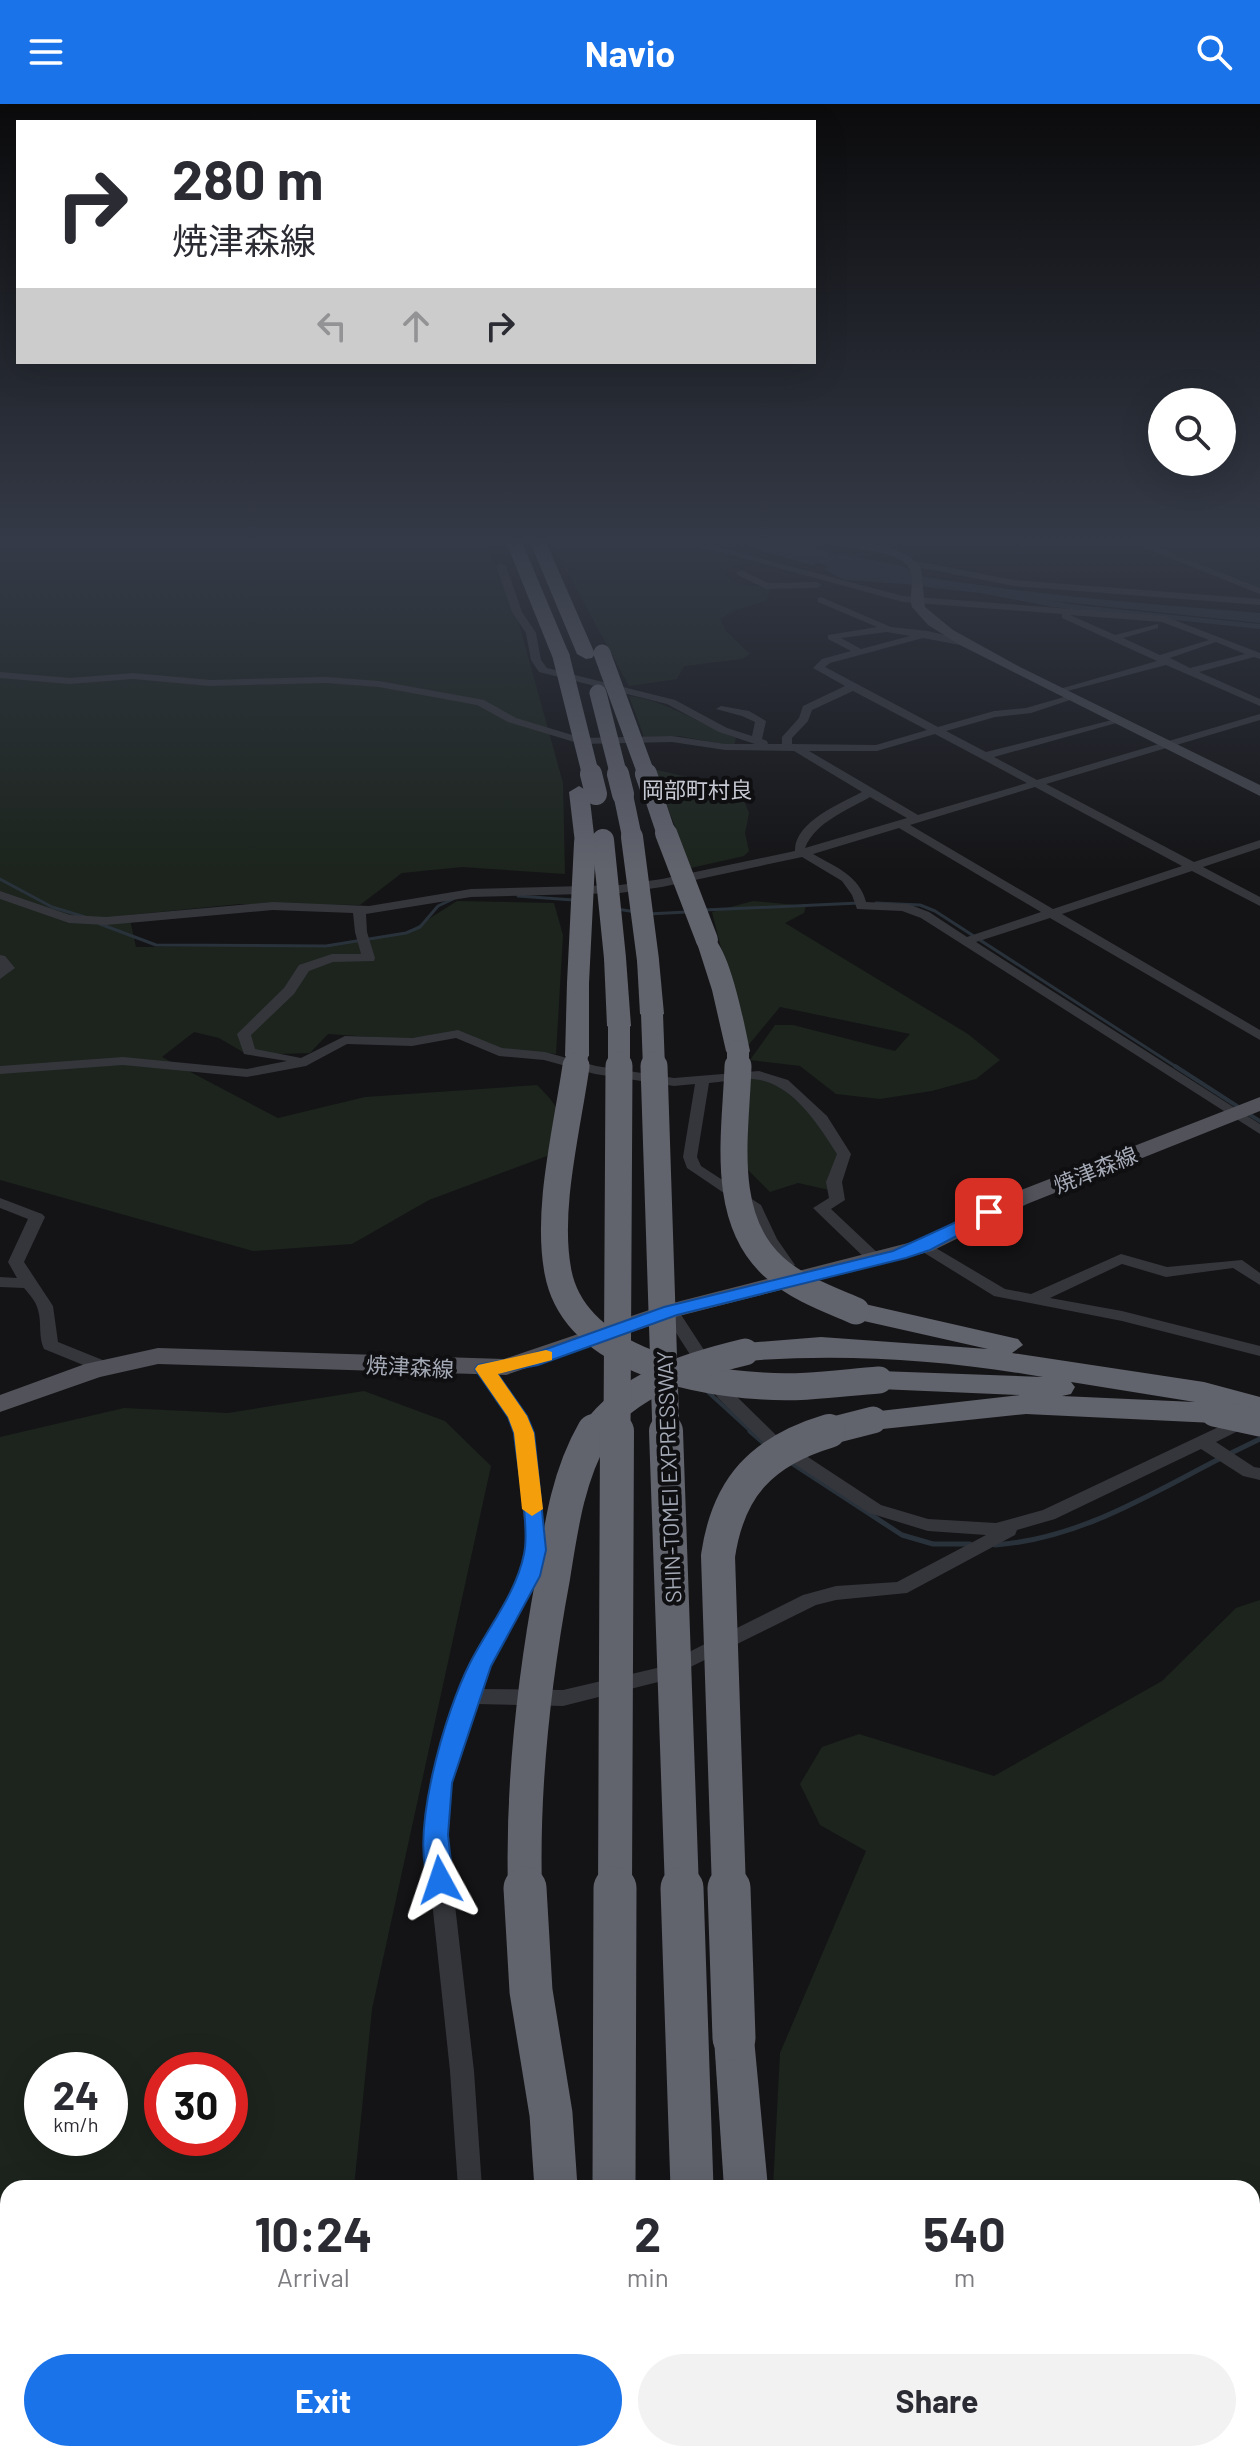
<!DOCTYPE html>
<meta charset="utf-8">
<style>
:root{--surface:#fff;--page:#f2f2f3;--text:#2b2b33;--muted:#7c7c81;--accent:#1a73e8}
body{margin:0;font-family:Barlow,"Noto Sans JP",sans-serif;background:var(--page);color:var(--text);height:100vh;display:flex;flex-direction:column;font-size:30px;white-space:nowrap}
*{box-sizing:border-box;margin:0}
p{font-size:26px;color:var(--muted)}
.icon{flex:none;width:44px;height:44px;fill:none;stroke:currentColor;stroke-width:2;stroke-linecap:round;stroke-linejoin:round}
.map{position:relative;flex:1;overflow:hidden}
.panel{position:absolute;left:0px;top:2076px;width:1260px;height:282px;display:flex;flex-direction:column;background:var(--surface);border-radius:24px 24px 0 0;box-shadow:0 8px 32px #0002}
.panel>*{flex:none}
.hud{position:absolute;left:16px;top:16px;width:800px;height:244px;border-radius:0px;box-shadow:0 8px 32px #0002;background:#fff;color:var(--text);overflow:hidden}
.fabs{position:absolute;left:1148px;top:284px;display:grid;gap:16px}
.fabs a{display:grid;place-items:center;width:88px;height:88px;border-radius:50%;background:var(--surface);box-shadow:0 8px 32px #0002;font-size:40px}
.speed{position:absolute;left:24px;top:1948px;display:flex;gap:16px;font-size:40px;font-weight:700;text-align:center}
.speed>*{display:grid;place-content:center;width:104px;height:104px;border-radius:50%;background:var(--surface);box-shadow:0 8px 32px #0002;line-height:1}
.speed small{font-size:20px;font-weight:400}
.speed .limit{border:12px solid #d22;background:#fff;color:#111}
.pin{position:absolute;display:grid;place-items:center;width:68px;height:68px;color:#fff;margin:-34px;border-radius:16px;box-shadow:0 4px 12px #0006}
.me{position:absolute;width:88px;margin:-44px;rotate:355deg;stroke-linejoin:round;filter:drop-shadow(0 0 6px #0008)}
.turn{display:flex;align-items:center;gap:28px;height:168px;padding:0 24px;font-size:36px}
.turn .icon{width:104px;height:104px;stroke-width:2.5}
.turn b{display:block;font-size:56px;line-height:68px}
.lanes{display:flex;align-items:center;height:76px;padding:0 24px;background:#0003;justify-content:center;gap:40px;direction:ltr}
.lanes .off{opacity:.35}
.eta{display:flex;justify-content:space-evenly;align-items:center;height:136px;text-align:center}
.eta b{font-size:48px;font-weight:700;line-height:56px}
.cta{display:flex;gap:16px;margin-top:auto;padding:16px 24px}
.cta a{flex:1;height:92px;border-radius:48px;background:var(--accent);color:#fff;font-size:32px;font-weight:700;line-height:92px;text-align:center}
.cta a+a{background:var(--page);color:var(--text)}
header{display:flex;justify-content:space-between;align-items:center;height:104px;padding:0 24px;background:var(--accent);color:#fff;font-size:36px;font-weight:700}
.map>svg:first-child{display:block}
.green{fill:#1c241d;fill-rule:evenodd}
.water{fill:#29323b}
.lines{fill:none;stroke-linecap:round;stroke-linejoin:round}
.stream-far2{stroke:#29323b;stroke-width:3}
.stream-far1{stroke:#29323b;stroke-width:4}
.stream{stroke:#29323b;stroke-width:5}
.river{fill:#29323b;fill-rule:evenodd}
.minor{fill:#35363b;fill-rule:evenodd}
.secondary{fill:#43454b;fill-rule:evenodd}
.primary{fill:#51525a;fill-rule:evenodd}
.motorway{fill:#61636d;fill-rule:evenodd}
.motorway-bridge-far4{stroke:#61636d;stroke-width:17}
.motorway-bridge-far3{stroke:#61636d;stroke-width:22}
.motorway-bridge-far2{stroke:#61636d;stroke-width:27}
.motorway-bridge-far1{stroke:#61636d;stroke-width:34}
.motorway-bridge{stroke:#61636d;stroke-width:43}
.route{fill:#1a73e8;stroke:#114b97;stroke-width:2}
.slow{fill:#f59e0b}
.labels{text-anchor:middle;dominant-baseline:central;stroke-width:8;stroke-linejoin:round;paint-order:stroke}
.far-quarter-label{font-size:22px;fill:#c6c9d3;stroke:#0f0f11}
.street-label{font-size:22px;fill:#a5aab7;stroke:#0f0f11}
</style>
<header><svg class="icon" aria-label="menu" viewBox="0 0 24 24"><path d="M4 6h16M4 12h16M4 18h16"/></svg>Navio<svg class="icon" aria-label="search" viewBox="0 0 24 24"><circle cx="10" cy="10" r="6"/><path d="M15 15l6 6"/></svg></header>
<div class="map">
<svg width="1260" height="2357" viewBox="0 0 1260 2357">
<rect width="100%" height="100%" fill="#141416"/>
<g class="green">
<path d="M0,438h485l34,82 44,159 2,91 -103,-7 -60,6 -42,32 -120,-1 -111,11 7,32 184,-1 88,-14 49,-31 97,2 9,32 -7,119 -53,-4 -41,-18 -60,7 -74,-5 -18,19 -62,2 -29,-17 -25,-6 -32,25 116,61 87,-21 172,-12c29,28 27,36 10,71l-118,44 -77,44 -99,7 -253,-71z"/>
<polygon points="551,438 681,438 744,457 723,469 737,479 771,484 766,497 733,507 720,515 726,527 750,550 742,555 684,562 677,575 629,582"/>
<polygon points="1143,438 1260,438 1260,488"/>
<path d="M629,592c39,5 70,28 107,42l-2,8 -55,-10 -35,1z"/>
<polygon points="653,665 739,685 749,709 745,729 749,747 744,752 691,764"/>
<polygon points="753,797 806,802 804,809 785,819 968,930 1000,956 976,975 932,987 880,995 836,990 800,962 750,956 775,921 793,921 895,947 910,930 780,903 746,944 712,808"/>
<polygon points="746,971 781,982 820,1018 842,1055 829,1086 798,1079 770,1088 744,1062"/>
<path d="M364,1287l81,30 46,45 -119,543 -18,179h-346v266h318l-1,7h-325v-1024l124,-29 104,5zM42,1966h68v68h-68zM162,1966h68v68h-68z"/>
<polygon points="1260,1496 1260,2357 953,2357 947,2350 1252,2350 1252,2084 773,2084 780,1949 866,1747 820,1721 800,1680 822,1643 859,1630 994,1672 1162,1577 1236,1504"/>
</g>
<g class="water">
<polygon points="734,438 794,438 831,448 813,462"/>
<polygon points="839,450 902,462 928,475 982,486 1078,501 1260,520 1260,525 1053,503 950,483 844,476 824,465 830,461 900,476 904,472 881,462 833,454"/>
</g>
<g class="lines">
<g class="stream-far2">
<polyline points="0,775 52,803 85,813"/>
<polyline points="518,792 573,796"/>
<polyline points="876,799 920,801 935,807 1178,964"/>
<polyline points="617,805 636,808"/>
<polyline points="704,806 859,799"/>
<polyline points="648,810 687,808"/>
<polyline points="100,820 156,841 326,842 406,829 420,823 438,802 453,795"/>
</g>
<g class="stream-far1">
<polyline points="1175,962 1240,1004"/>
<polyline points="1247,1009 1260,1017"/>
<polyline points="708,1288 753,1329"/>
</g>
<g class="stream">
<polyline points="750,1327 766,1341"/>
<polyline points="1227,1351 1260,1335"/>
<polyline points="790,1358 902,1431 933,1440 970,1440"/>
<path d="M995,1441c83,-6 152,-49 224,-86"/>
</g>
<path class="river" d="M742,438c64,0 128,26 191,36 108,18 218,26 327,35v10l-327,-35 -92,-19z"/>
<g class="minor">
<path d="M683,438h16l204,54 261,20 96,37v6l-6,-2 -55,15 61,27v7l-94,-41 -110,29v-4l101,-29 -95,-43v-4l-159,-12zM1070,511l92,7 47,18 -49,15 -37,-17 35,-10v-4l-43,11zM1216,538l29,12 -55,14 -20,-10z"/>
<polygon points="1130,438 1143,438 1260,484 1260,490"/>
<polygon points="910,456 1014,476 1260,495 1260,501 1014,482 907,461 907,457"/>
<path d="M501,459l5,3 16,46 14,21 5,27 6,8 128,32 52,28 25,8 3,-14 -13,-6 -26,-7 5,-3 28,5 17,10 -4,18 5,2 1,3h14v-7l17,-19 4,-12 42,-20 -32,-18 9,-9 29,-8 -23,-12v-4l49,-8 -59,-25v-4l3,-1 70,30 37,4 46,11v4l-3,1 -48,-9 -93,25 -5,4 113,60 56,-16 32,-3 45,-13 5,3 -45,15 -36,4 -49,14 40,21 134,-34v4l-126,35 43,23 223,-66v6l-214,64 148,78 66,-22v8l-57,19 57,30v9l-68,-35 -130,43 198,116v10l-210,-122 -74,24 284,182v10l-339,-216 -19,-7 -45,-2 -5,-14 -10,-14 -40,-24 -140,30 -42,6 -149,4 -105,17 1,18 8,26 -1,3 -41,1 -24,9 -15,23 -43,41 4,14 46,9 44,-22 67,2 46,-8 44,18 43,4 51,14 78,12 85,-7 29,9 39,36 24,38 -9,28 3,18 -14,9 51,48 2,3 -2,3h-12l-57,-55 16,-10 -3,-16 11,-28c-18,-28 -42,-67 -77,-74 -15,-3 -35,2 -51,3l-12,74 4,9 60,39 16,34 18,26 -8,5 -6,-2 -20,-29 -12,-29 -62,-42 -4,-11 12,-73 -21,2 -79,-12 -51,-14 -45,-4 -43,-18 -44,8 -65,-2 -41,22 -59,11 -124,-12 -123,9v-8l123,-9 124,12 40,-8 -43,-7 -7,-20 47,-46 15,-23 33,-11h29l-6,-22 -2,-19 -80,-3 -167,15 -37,-2 -69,-24v-8l70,24 36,2 167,-15 96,4 102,-17 149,-4 42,-6 133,-28c-1,-29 45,-47 67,-59l-68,-41 -69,-1 -53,-8 -91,2 -73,-22 -31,-17 -98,-18 -53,-4 -116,3 -77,-7 -63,5 -70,-6v-6l70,6 63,-5 77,7 116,-3 53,4 105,19 32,18 66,20 90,-2 53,8h30l-36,-12 -52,-28 -128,-32 -8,-12 -5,-27 -14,-21 -16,-46zM887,528l23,4 -49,13 -20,-11zM853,587l74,39 -51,15 -84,-1v-6l16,-17 4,-11zM935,630l92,49 -109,32 -109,-64h68zM1035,683l147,79 -129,43 -143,-84zM870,693l37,21 -102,30c10,-26 43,-38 65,-51zM899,724l142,84 -74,25 -38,-25 -21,-8 -42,-2c-6,-26 -32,-36 -53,-48z"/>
<polygon points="741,466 768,479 817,478 822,481 817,484 766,485 738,471 736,469"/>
<polygon points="0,851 5,852 15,864 0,875"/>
<path d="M0,1094l42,16 3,3 -21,45 29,44 5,36 52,21 2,4 -2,4h-12l-54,-22c-6,-13 -2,-26 -6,-39 -2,-9 -9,-16 -14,-22l-24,-1v-10l17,1 -9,-16 20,-43 -28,-11z"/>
<polygon points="924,1137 1005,1185 1031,1190 1121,1150 1167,1163 1242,1156 1260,1169 1260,1181 1233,1164 1166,1173 1122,1160 1050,1194 1122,1207 1260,1242 1260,1252 1122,1217 994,1192 918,1145 916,1142"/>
<polygon points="670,1202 676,1203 730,1286 779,1334 881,1401 928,1415 996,1419 1043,1406 1246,1310 1252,1312 1255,1316 1252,1320 1216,1338 1254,1363 1260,1364 1260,1376 1243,1372 1201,1345 1055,1415 1017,1426 1015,1431 907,1489 836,1496 816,1501 662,1577 563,1602 476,1600 450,1679 447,1731 474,1967 482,2084 458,2084 450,1967 425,1731 430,1679 469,1562 520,1472 527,1446 515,1329 510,1313 477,1265 479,1261 491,1261 527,1312 533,1329 545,1446 538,1472 489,1562 481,1585 563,1586 657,1564 803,1491 836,1482 897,1478 986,1431 928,1427 869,1409 767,1342 718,1294 662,1207"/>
<polygon points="492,2350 520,2350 521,2357 493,2357"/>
</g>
<path class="secondary" d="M835,438c29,0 67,1 86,26l4,39 28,23 67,37 240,118v11l-300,-151 -32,-20 -16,-18c-4,-12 4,-27 -3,-39 -13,-21 -55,-15 -74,-26z"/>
<polygon class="primary" points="1260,993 1260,1007 1027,1100 932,1147 679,1212 506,1271 158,1260 100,1273 0,1308 0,1291 85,1260 158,1244 504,1255 661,1202 916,1137 1011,1090"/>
<g class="motorway">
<polygon points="506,438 522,438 570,552 567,556 555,556 552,552"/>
<polygon points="530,438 546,438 595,550 592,554 586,555 577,550"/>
<polygon points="579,682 589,688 595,739 585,745 575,739 569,688"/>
<polygon points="623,684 633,690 642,733 632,739 622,733 613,690"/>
<polygon points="653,684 663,690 676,729 673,733 659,733 656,729 643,690"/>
<path d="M707,829c22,6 38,95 43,118l-3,5h-18l-3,-5 -14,-61 -16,-50z"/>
<polygon points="615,847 626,854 631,922 619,929 607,922 604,854"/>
<polygon points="648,849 659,856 664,910 652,917 640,910 637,856"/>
<polygon points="578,872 589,879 589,952 577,959 565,952 567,879"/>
<path d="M856,1198l162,37 5,6 -11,8 192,29 56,15v20l-34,-10 3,6 -4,7 -11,3 -188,-9 -153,16 -11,-3 -4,-7 4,-7 158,-18 -141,-6 -10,-2 -5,-7 5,-7 10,-2 164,6c-98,-17 -198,-24 -298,-16l-10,-3 -5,-6 5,-6 10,-3 76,-6 167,12 -142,-32 -4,-6 4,-6zM1071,1278l124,20 -133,-6 9,-2 4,-7z"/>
<polygon points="734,1916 748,1921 754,1934 768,2084 724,2084 714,1934 720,1921"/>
<rect x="528" y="2350" width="48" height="7"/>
<rect x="597" y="2350" width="48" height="7"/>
<polygon points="676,2350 724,2350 725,2357 677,2357"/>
<rect x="740" y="2350" width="48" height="7"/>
</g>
<g class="motorway-bridge-far4">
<polyline points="602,549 647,672"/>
<polyline points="561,552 591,672"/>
<polyline points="598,589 619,672"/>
</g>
<g class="motorway-bridge-far3">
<polyline points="591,670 596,690"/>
<polyline points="618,670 623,690"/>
<polyline points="646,670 653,690"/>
<polyline points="666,729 707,836"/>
<polyline points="632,733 648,856"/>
<polyline points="603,736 615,854"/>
<polyline points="578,879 585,739"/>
<polyline points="652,910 654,964"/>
<polyline points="575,964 577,952"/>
<polyline points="619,964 619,922"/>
<polyline points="738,964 738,947"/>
</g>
<g class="motorway-bridge-far2">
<path d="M576,962c-9,63 -30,144 -18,206 16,85 133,110 205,114 39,3 77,-3 116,-6"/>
<polyline points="654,962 666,1329"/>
<path d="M738,962c-2,65 -19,152 36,201 23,21 54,32 82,44"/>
<polyline points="1214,1309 1260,1319"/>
<path d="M593,1329c37,-50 94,-67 152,-81"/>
<polyline points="617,1329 619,962"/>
<polyline points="822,1329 873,1316"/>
</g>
<g class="motorway-bridge-far1">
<polyline points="666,1327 682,1786"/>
<path d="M525,1786c-3,-104 9,-210 28,-312 8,-51 15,-102 41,-147"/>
<polyline points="615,1786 617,1327"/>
<path d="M729,1786l-11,-334c10,-69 44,-105 111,-125"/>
</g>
<g class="motorway-bridge">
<polyline points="525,1784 531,1887 551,2010 556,2084"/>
<polyline points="682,1784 692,2084"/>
<polyline points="729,1784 734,1934"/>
<polyline points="614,2084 615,1784"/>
</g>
</g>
<linearGradient id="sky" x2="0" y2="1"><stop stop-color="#0b0b0c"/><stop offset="0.57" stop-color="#343a47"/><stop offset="1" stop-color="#343a47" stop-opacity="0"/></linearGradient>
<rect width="1260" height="768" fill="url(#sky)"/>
<path class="route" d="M989,1103l6,2v7l-65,34 -24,8 -229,57 -139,50 -41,8 30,43 7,17 12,117 -6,26 -49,90 -39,117 -4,52 5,45 -4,7 -9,3 -9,-3c-24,-49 15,-177 39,-224 18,-36 46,-69 54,-109 6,-27 -7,-90 -10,-121l-6,-16 -33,-48 3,-4 49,-9 137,-49 229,-56z"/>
<polygon class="slow" points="546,1246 552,1248 552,1256 498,1270 527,1312 534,1329 543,1405 532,1412 522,1405 514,1329 508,1313 475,1265 478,1261"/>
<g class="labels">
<g class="far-quarter-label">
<text x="697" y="685">岡部町村良</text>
</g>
<g class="street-label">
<text transform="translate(1095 1065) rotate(-22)">焼津森線</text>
<text transform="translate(410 1262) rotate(3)">焼津森線</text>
<text transform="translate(668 1373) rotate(-92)">SHIN-TOMEI EXPRESSWAY</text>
</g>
</g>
</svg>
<div class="fabs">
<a><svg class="icon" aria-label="search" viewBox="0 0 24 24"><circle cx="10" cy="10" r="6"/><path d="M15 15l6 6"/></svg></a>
</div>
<div class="speed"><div>24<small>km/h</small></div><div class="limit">30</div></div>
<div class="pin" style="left:989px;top:1108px;background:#d93025"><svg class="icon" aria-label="arrive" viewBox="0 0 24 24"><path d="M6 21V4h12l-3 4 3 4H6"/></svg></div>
<svg class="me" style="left:440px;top:1776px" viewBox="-20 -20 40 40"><path d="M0-17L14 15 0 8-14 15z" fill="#1a73e8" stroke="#fff" stroke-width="4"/></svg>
<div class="hud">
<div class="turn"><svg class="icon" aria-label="right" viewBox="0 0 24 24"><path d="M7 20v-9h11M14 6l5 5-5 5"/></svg><div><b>280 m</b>焼津森線</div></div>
<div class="lanes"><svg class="icon off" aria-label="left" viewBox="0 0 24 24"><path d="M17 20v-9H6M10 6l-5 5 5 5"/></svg><svg class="icon off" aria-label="ahead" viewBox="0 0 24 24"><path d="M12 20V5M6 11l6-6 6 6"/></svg><svg class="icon" aria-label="right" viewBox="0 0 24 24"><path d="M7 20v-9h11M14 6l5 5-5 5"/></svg></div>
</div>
<section class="panel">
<div class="eta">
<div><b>10:24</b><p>Arrival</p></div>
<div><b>2</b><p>min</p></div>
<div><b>540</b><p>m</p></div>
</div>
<div class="cta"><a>Exit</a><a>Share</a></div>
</section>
</div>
